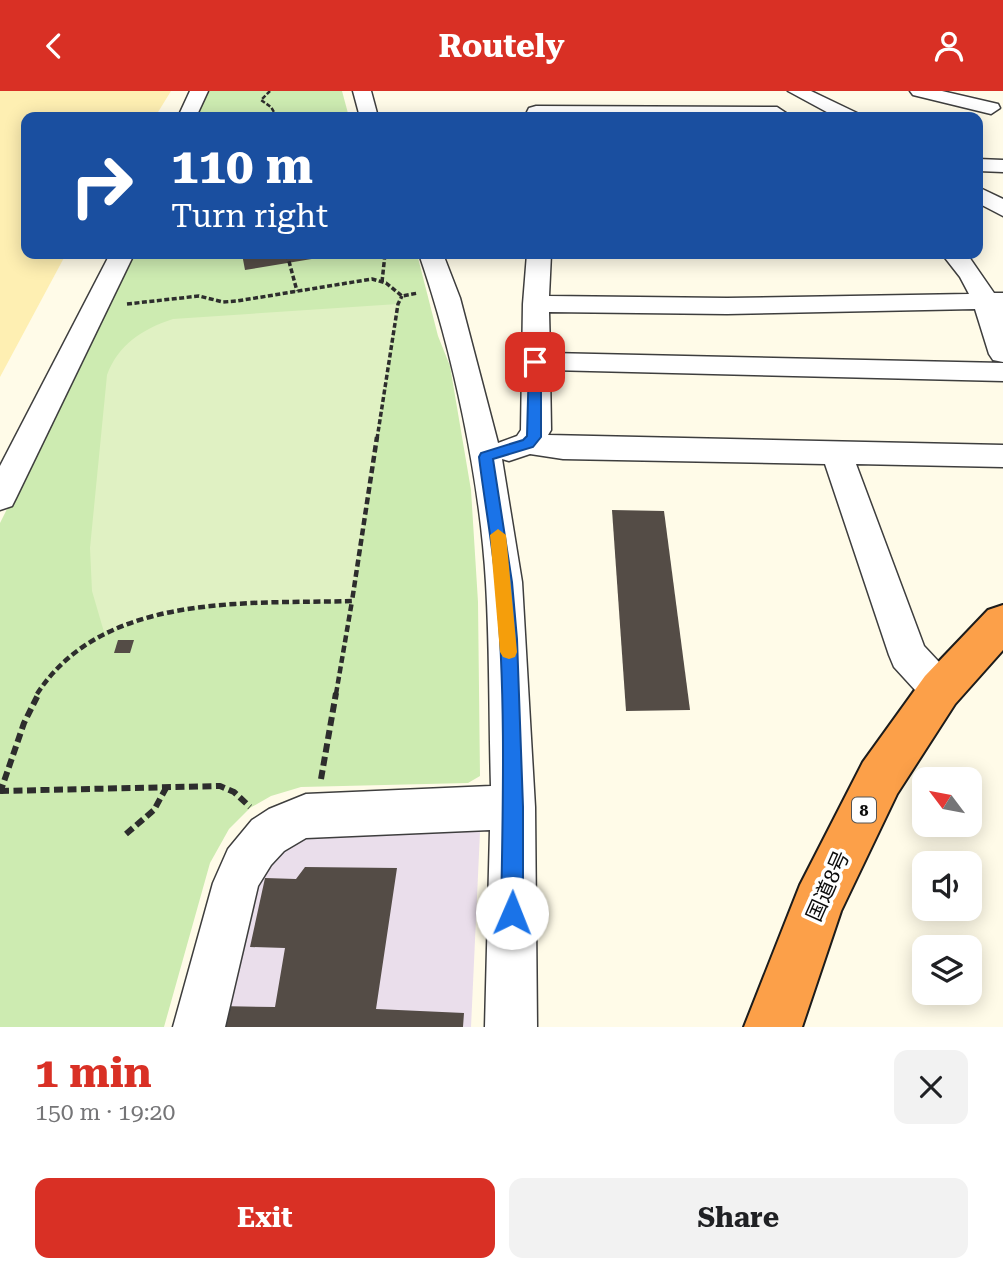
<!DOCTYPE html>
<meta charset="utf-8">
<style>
:root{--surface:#fff;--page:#f2f2f2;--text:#202124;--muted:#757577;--accent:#d93025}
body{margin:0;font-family:"Roboto Serif","Noto Sans JP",serif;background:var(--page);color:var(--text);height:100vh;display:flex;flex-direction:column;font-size:26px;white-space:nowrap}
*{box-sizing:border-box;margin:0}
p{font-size:23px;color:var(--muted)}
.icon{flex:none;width:38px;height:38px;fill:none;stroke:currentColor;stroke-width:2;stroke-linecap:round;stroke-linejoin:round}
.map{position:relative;height:936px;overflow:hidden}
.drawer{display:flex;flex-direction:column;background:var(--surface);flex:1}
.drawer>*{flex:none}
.hud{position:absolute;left:21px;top:21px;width:962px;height:147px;border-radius:14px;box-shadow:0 4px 18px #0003;background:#1a4fa0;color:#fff;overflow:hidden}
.needle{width:46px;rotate:302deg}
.buttons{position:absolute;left:912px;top:676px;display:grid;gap:14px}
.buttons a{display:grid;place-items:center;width:70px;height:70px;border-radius:14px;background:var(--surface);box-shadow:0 4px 18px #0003;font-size:35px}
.pin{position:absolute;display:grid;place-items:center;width:60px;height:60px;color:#fff;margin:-30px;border-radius:14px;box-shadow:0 4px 10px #0006}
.me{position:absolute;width:77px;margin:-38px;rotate:1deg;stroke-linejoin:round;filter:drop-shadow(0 0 5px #0008)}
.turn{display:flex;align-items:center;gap:24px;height:147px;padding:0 35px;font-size:32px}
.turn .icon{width:91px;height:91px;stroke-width:2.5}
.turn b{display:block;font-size:49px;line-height:60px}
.round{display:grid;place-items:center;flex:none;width:74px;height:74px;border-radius:14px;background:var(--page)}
.headline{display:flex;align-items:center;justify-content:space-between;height:119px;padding:0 35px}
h1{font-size:42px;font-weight:700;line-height:52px;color:var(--accent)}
.primary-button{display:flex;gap:14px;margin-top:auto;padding:14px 35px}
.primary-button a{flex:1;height:80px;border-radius:14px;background:var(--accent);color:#fff;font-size:28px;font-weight:700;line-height:80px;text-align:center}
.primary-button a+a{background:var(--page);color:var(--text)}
header{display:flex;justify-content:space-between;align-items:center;height:91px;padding:0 35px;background:var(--accent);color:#fff;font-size:32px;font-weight:700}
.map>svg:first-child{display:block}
.industrial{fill:#eadeeb}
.green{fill:#cdebb1}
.sand{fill:#feefb2}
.pitch{fill:#e0f1c3}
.building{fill:#544c46}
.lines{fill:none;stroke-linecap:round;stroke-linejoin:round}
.minor-casing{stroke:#3e3e3e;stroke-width:3}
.highway-casing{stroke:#1c1c1c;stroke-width:4}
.path-far3{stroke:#2d2d2d;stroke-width:2.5;stroke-dasharray:4.5 2;stroke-linecap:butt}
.path-far2{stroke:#2d2d2d;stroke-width:3.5;stroke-dasharray:5 2.5;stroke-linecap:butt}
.path-far1{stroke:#2d2d2d;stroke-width:4.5;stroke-dasharray:7 3.5;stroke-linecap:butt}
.path{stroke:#2d2d2d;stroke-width:6;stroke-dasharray:9 4.5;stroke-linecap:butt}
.minor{fill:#fff;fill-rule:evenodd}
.highway{fill:#fca049;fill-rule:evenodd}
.route{fill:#1a73e8;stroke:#114b97;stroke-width:2}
.slow{fill:#f59e0b}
.labels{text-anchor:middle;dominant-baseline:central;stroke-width:7;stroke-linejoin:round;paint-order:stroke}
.shield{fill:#fff;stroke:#545454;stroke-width:2}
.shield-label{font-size:16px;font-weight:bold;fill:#0b0b0b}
.near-street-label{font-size:21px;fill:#0b0b0b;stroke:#fff}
</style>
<header><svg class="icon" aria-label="back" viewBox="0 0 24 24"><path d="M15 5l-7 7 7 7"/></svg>Routely<svg class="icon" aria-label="person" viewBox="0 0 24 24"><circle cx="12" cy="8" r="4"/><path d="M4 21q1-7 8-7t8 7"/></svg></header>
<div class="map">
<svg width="1003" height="936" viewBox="0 0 1003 936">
<rect width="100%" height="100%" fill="#fffbe8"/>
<polygon class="industrial" points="473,735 480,741 471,936 214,936 243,804 299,741"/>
<g class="green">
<polygon points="203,0 342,0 349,26 191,26"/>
<polygon points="129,163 417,163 438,245 450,275 471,399 478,511 480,685 468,692 301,696 271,705 250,717 229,738 210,772 164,936 0,936 0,432 71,290"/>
</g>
<polygon class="sand" points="0,0 171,0 155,26 26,26 26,163 66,163 0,286"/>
<path class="pitch" d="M398,213l-46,297 -159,6 -89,25 -12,-41 -2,-43 17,-173c11,-30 35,-46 66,-56z"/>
<g class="building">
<polygon points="242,163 335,163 336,164 245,179"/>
<polygon points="612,419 664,420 690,619 626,620"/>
<polygon points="118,549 134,549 130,562 114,562"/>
<polygon points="305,776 397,777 376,918 464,922 463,936 213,936 218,915 275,916 285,857 250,856 265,787 296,788"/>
</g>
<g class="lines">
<defs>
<g id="minor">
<polygon points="190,0 208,0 196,26 178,26"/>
<polygon points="353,0 371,0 378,26 360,26"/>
<polygon points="788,0 811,0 857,22 859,26 836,26"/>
<polygon points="910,0 942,0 998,13 1000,17 991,23 913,4"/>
<polygon points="536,15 777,16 786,22 783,26 529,25 527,21 529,17"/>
<polygon points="978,68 1003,69 1003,81 978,80"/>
<polygon points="978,96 1003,108 1003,125 978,112"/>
<polygon points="110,163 134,163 16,407 12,415 0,419 0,375"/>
<path d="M419,163h24l17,44 38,145 19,-7 4,-6 2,-126 4,-50h24l-2,42 178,2 242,-4 -9,-17 -18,-23h25l27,39h9v69l-10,-2 -4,-6 -14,-45 -248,5 -178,-2 1,41 453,10v18l-453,-11 1,60 -3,5 455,10v22l-147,-3 68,182 30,32 6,12 -6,12 -14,6 -14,-6 -32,-35 -5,-12 -64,-191 -262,-5 -33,-5 -21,7 -7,-2 20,123 13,225 2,220h-52l5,-197 -184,8 -22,13 -13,14 -13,21 -33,141h-52l40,-144 15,-34 24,-29 17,-11 37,-15 185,-8c-2,-67 -1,-135 -5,-203 -6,-104 -33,-231 -67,-329z"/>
</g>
<polygon id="highway" points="1003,514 1003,559 955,613 897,703 841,820 802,936 744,936 800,794 863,671 925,585 988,519"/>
</defs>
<use href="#minor" class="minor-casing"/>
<use href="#highway" class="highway-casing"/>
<polyline class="path-far3" points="270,0 261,9 271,16 277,26"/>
<g class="path-far2">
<polyline points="287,163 297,200"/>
<polyline points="382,191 385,163"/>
<polyline points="127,213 199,205 223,211 237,210 372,188 386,192 402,205 418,202"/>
<polyline points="377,348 398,213 402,205"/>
</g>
<g class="path-far1">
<path d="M37,603c66,-102 209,-90 315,-93l25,-164"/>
<polyline points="336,603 352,510"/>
</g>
<g class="path">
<polyline points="321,688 336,602"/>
<polyline points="0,700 220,695 234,701 250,716"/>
<polyline points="0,702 24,632 39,602"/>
<polyline points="126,743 154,719 166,697"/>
</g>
<use href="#minor" class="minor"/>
<use href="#highway" class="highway"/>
</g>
<path class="route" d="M535,267l6,4v75l-8,10 -40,12 19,123 5,57 6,168v106l-4,8 -7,3 -8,-3 -3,-8c2,-109 5,-221 -5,-330 -4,-42 -12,-84 -17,-126l2,-4 42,-13 4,-4 2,-74z"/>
<polygon class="slow" points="498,438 506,444 517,561 515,566 509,568 503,566 500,561 490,444"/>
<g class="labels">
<rect class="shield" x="852" y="706.5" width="24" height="25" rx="5"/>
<g class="shield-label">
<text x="864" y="719">8</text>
</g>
<g class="near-street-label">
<text transform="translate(828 795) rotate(-66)">国道8号</text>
</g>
</g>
</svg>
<div class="buttons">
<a><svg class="needle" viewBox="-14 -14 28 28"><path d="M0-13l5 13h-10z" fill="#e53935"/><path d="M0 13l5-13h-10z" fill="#757577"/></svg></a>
<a><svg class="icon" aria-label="sound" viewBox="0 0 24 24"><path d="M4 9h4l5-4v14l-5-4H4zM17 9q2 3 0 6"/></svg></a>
<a><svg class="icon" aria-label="layers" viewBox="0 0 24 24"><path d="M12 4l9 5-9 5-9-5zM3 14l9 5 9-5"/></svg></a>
</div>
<div class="pin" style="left:535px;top:271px;background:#d93025"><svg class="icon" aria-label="arrive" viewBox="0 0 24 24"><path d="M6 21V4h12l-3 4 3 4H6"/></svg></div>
<svg class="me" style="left:512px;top:822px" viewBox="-20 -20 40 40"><circle r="19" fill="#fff"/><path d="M0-13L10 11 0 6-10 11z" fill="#1a73e8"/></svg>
<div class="hud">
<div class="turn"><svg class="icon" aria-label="right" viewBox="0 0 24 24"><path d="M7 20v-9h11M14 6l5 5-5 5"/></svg><div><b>110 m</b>Turn right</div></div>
</div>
</div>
<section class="drawer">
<div class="headline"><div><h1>1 min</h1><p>150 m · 19:20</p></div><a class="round"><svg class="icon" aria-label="close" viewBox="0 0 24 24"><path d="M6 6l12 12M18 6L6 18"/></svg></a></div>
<div class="primary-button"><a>Exit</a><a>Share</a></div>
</section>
